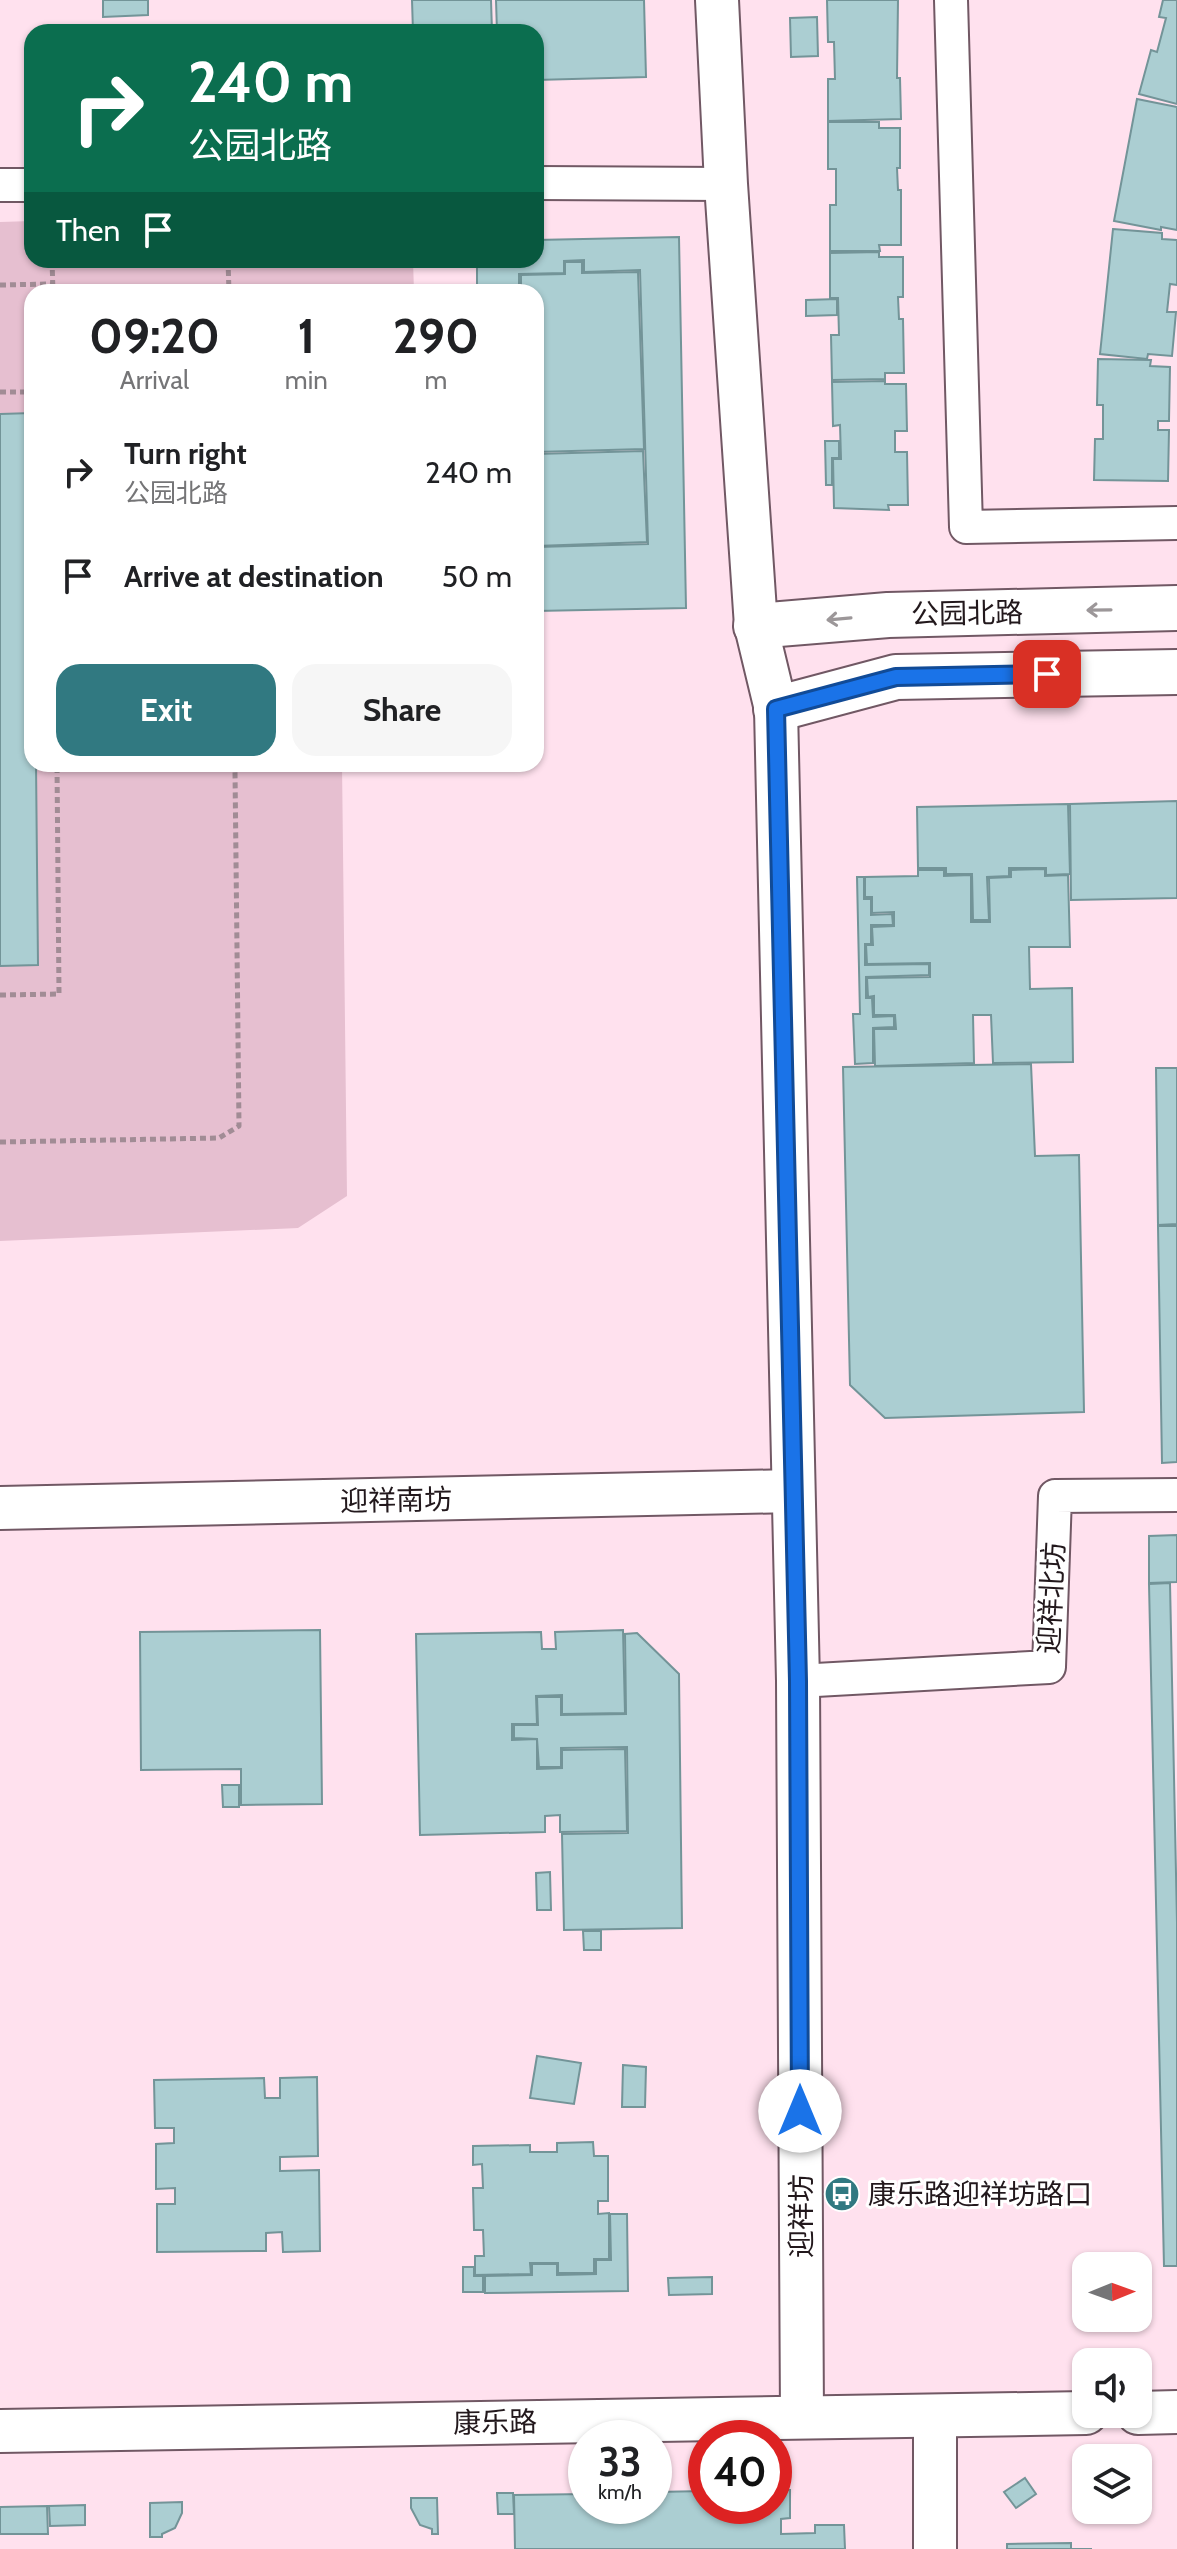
<!DOCTYPE html>
<meta charset="utf-8">
<style>
:root{--surface:#fff;--page:#f6f6f6;--text:#202124;--muted:#757577;--accent:#317981}
body{margin:0;font-family:Cabin,"Noto Sans SC",sans-serif;background:var(--page);color:var(--text);height:100vh;display:flex;flex-direction:column;font-size:30px;white-space:nowrap}
*{box-sizing:border-box;margin:0}
p{font-size:26px;color:var(--muted)}
.icon{flex:none;width:44px;height:44px;fill:none;stroke:currentColor;stroke-width:2;stroke-linecap:round;stroke-linejoin:round}
.map{position:relative;flex:1;overflow:hidden}
.sheet{position:absolute;left:24px;top:284px;width:520px;height:488px;display:flex;flex-direction:column;background:var(--surface);border-radius:24px;box-shadow:0 2px 6px #0004}
.sheet>*{flex:none}
.banner{position:absolute;left:24px;top:24px;width:520px;height:244px;border-radius:24px;box-shadow:0 2px 6px #0004;background:#0b6e4f;color:#fff;overflow:hidden}
.needle{width:52px;rotate:89deg}
.controls{position:absolute;left:1072px;top:2252px;display:grid;gap:16px}
.controls a{display:grid;place-items:center;width:80px;height:80px;border-radius:16px;background:var(--surface);box-shadow:0 2px 6px #0004;font-size:40px}
.speed{position:absolute;left:568px;top:2420px;display:flex;gap:16px;font-size:40px;font-weight:700;text-align:center}
.speed>*{display:grid;place-content:center;width:104px;height:104px;border-radius:50%;background:var(--surface);box-shadow:0 2px 6px #0004;line-height:1}
.speed small{font-size:20px;font-weight:400}
.speed .limit{border:12px solid #d22;background:#fff;color:#111}
.pin{position:absolute;display:grid;place-items:center;width:68px;height:68px;color:#fff;margin:-34px;border-radius:16px;box-shadow:0 4px 12px #0006}
.me{position:absolute;width:88px;margin:-44px;rotate:0deg;stroke-linejoin:round;filter:drop-shadow(0 0 6px #0008)}
.turn{display:flex;align-items:center;gap:28px;height:168px;padding:0 32px;font-size:36px}
.turn .icon{width:104px;height:104px;stroke-width:2.5}
.turn b{display:block;font-size:56px;line-height:68px}
.then{display:flex;align-items:center;height:76px;padding:0 32px;background:#0003;gap:16px;font-size:30px}
.eta{display:flex;justify-content:space-evenly;align-items:center;height:136px;text-align:center}
.eta b{font-size:48px;font-weight:700;line-height:56px}
.primary-button{display:flex;gap:16px;margin-top:auto;padding:16px 32px}
.primary-button a{flex:1;height:92px;border-radius:24px;background:var(--accent);color:#fff;font-size:32px;font-weight:700;line-height:92px;text-align:center}
.primary-button a+a{background:var(--page);color:var(--text)}
ul{padding:0;list-style:none}
li{display:flex;align-items:center;gap:24px;height:104px;padding:0 32px}
li div{flex:1}
li b{display:block;font-size:30px}
li em{font-style:normal}
.map>svg:first-child{display:block}
.green{fill:#e6bfd0}
.building{fill:#abced2;stroke:#739498;stroke-width:2}
.lines{fill:none;stroke-linecap:round;stroke-linejoin:round}
.minor-casing{stroke:#715864;stroke-width:36}
.tertiary-casing{stroke:#715864;stroke-width:46}
.secondary-casing{stroke:#715864;stroke-width:48}
.path{stroke:#a18c95;stroke-width:5;stroke-dasharray:6 4;stroke-linecap:butt}
.minor{stroke:#fff;stroke-width:32}
.tertiary{stroke:#fff;stroke-width:42}
.secondary{stroke:#fff;stroke-width:44}
.oneway{stroke:#9c9799}
.route-casing{stroke:#114b97;stroke-width:20}
.route{stroke:#1a73e8;stroke-width:14}
.labels{text-anchor:middle;dominant-baseline:central;stroke-width:6;stroke-linejoin:round;paint-order:stroke}
.street-label{font-size:28px;fill:#22181c;stroke:#fff}
.poi-label{font-size:28px;fill:#22181c;stroke:#fff;text-anchor:start}
</style>
<div class="map">
<svg width="1177" height="2549" viewBox="0 0 1177 2549">
<rect width="100%" height="100%" fill="#ffe1ee"/>
<polygon class="green" points="32,221 32,260 413,260 414,292 32,292 32,764 342,764 347,1196 298,1228 0,1241 0,222"/>
<g class="building">
<polygon points="103,0 148,0 148,15 103,17"/>
<polygon points="412,0 491,0 492,32 413,32"/>
<polygon points="496,0 644,0 646,77 536,80 536,32 497,32"/>
<polygon points="827,0 898,0 897,78 900,78 901,119 828,121 828,79 835,79 834,42 828,42"/>
<polygon points="1163,0 1177,0 1177,104 1139,94 1151,50 1157,52 1166,18 1159,17"/>
<polygon points="817,17 818,56 791,57 790,18"/>
<polygon points="1137,99 1177,107 1177,230 1161,227 1161,230 1114,221"/>
<polygon points="828,122 879,122 879,128 900,128 900,168 897,168 898,190 901,190 901,245 879,245 880,251 830,251 830,205 836,205 836,169 828,169"/>
<polygon points="1113,229 1162,233 1162,239 1177,240 1177,285 1170,284 1167,312 1176,312 1172,356 1148,354 1147,359 1100,354"/>
<polygon points="679,237 686,608 536,611 536,547 648,544 640,270 584,272 584,260 564,261 564,273 519,274 519,292 477,292 477,260 536,260 536,240"/>
<polygon points="879,252 879,257 903,257 903,297 898,297 899,319 903,319 904,373 885,373 885,379 832,380 831,335 839,335 838,298 830,298 830,253"/>
<polygon points="565,262 582,262 582,273 638,272 644,449 536,452 536,292 521,292 521,275 565,274"/>
<polygon points="837,299 837,315 806,316 806,300"/>
<polygon points="1098,359 1151,360 1150,366 1170,367 1169,421 1158,421 1158,430 1169,430 1168,481 1094,480 1095,439 1103,439 1103,405 1097,405"/>
<polygon points="885,381 885,384 906,384 907,431 895,431 895,452 907,452 908,505 888,505 889,510 834,508 833,459 841,459 840,425 833,426 832,382"/>
<polygon points="32,413 32,764 36,764 38,965 0,966 0,414"/>
<polygon points="825,441 839,441 839,458 832,458 832,485 826,485"/>
<polygon points="643,451 647,542 536,546 536,454"/>
<polygon points="1177,801 1177,898 1071,900 1070,804"/>
<polygon points="1068,804 1070,874 1046,875 1046,868 1009,868 1009,876 987,877 989,920 973,920 972,874 946,874 946,868 918,868 917,807"/>
<polygon points="1045,869 1045,876 1068,875 1070,947 1029,947 1030,989 1072,988 1073,1062 993,1063 991,1015 973,1015 974,1063 875,1066 874,1029 896,1029 895,1015 874,1015 874,996 868,997 867,978 930,977 930,963 867,964 866,945 873,945 872,927 894,926 894,912 872,913 872,897 865,897 865,877 918,876 918,870 944,870 944,876 971,875 971,922 990,922 989,878 1011,877 1011,870"/>
<polygon points="857,877 864,877 864,899 871,899 871,915 892,914 893,925 871,925 871,944 865,944 865,965 929,964 929,975 866,977 866,998 872,998 873,1017 894,1016 894,1027 873,1028 873,1063 855,1064 853,1014 860,1014"/>
<polygon points="1031,1064 1035,1156 1079,1155 1084,1412 885,1418 850,1385 843,1067"/>
<polygon points="1156,1068 1177,1068 1177,1224 1158,1225"/>
<polygon points="1158,1226 1177,1226 1177,1462 1162,1463"/>
<polygon points="1177,1535 1177,1582 1149,1583 1149,1536"/>
<polygon points="1170,1583 1177,1922 1177,2266 1164,2266 1149,1584"/>
<polygon points="320,1630 322,1804 241,1805 241,1769 141,1770 140,1632"/>
<polygon points="623,1630 625,1713 562,1714 562,1695 536,1696 537,1724 512,1724 512,1740 537,1739 537,1769 562,1768 562,1750 625,1749 627,1831 560,1832 560,1815 545,1816 545,1832 420,1835 416,1634 541,1632 542,1649 556,1649 555,1632"/>
<polygon points="637,1633 679,1674 682,1928 564,1930 562,1834 628,1833 627,1747 561,1748 561,1767 539,1767 537,1739 514,1738 514,1725 538,1725 537,1697 561,1697 561,1715 626,1714 625,1634"/>
<polygon points="222,1785 239,1785 239,1807 223,1807"/>
<polygon points="550,1872 551,1910 537,1910 536,1873"/>
<polygon points="583,1931 601,1931 601,1950 584,1950"/>
<polygon points="537,2056 581,2063 574,2104 530,2098"/>
<polygon points="623,2065 646,2067 645,2107 622,2107"/>
<polygon points="317,2077 318,2156 280,2157 280,2171 319,2170 320,2251 283,2252 282,2232 266,2233 266,2251 157,2252 157,2204 175,2204 175,2188 156,2189 156,2144 174,2143 174,2128 155,2128 154,2080 264,2078 265,2098 280,2098 280,2078"/>
<polygon points="593,2142 594,2156 608,2156 608,2201 598,2201 598,2214 609,2213 609,2259 594,2259 594,2273 558,2273 558,2263 530,2263 531,2274 475,2275 475,2256 484,2256 483,2230 474,2230 473,2188 483,2188 482,2164 473,2165 473,2146 530,2145 530,2152 557,2152 557,2143"/>
<polygon points="610,2214 627,2214 628,2291 485,2293 485,2276 532,2275 532,2264 557,2264 557,2275 596,2274 596,2260 611,2260"/>
<polygon points="463,2267 474,2267 474,2276 483,2276 483,2292 463,2292"/>
<polygon points="712,2277 712,2294 669,2295 668,2278"/>
<polygon points="1025,2478 1036,2494 1016,2508 1004,2492"/>
<polygon points="774,2490 790,2490 790,2518 781,2519 781,2534 815,2533 815,2525 844,2525 845,2549 515,2549 514,2495 586,2494 586,2506 654,2506 654,2492 706,2491 706,2506 774,2506"/>
<polygon points="497,2493 513,2493 514,2514 498,2514"/>
<polygon points="411,2498 437,2498 438,2534 432,2534 432,2529 420,2525 411,2508"/>
<polygon points="182,2502 182,2513 175,2528 162,2534 162,2537 150,2537 150,2503"/>
<polygon points="85,2505 85,2525 50,2526 49,2506"/>
<polygon points="47,2506 48,2534 0,2534 0,2507"/>
<polygon points="1071,2543 1071,2549 1092,2549 1007,2549 1007,2544"/>
</g>
<g class="lines">
<defs>
<g id="minor">
<polyline points="951,0 966,527 1177,523"/>
<polyline points="536,183 726,184"/>
<polyline points="0,185 32,185"/>
<polyline points="798,1681 1049,1667 1055,1496 1177,1495"/>
</g>
<g id="tertiary">
<polyline points="717,0 726,184 756,626 776,709 798,1681 802,2417"/>
<polyline points="0,1508 792,1491"/>
<polyline points="1138,2413 1177,2412"/>
<polyline points="935,2416 935,2549"/>
<polyline points="0,2431 1086,2413"/>
</g>
<g id="secondary">
<polyline points="756,626 888,615 1177,608"/>
<polyline points="776,709 896,677 1177,672"/>
</g>
</defs>
<use href="#minor" class="minor-casing"/>
<use href="#tertiary" class="tertiary-casing"/>
<use href="#secondary" class="secondary-casing"/>
<g class="path">
<polyline points="52,260 53,292"/>
<polyline points="228,260 229,292"/>
<polyline points="0,285 52,284"/>
<polyline points="0,392 32,392"/>
<polyline points="0,995 59,994 57,764"/>
<polyline points="0,1142 219,1138 239,1126 235,771"/>
</g>
<use href="#minor" class="minor"/>
<use href="#tertiary" class="tertiary"/>
<use href="#secondary" class="secondary"/>
</g>
<defs><path id="oneway-shaft" d="M-6 0H5M1.5-3L5.5 0L1.5 3" fill="none" stroke-width="1.6" stroke-linecap="round" stroke-linejoin="round" transform="scale(2)"/></defs>
<g class="oneway">
<use href="#oneway-shaft" transform="translate(1099 610) rotate(179)"/>
<use href="#oneway-shaft" transform="translate(839 619) rotate(175)"/>
</g>
<g class="lines">
<defs>
<polyline id="route" points="800,2111 798,1681 776,709 896,677 1047,674"/>
</defs>
<use href="#route" class="route-casing"/>
<use href="#route" class="route"/>
</g>
<defs>
<symbol id="bus-disc" viewBox="-11 -11 22 22"><circle r="9.5" fill="#317981" stroke="#fff"/><path d="M-5-6H5V4H4V6H2V4H-2V6H-4V4H-5ZM-3.5-4V0h7V-4ZM-3.5 1.2v1.5H-2V1.2ZM2 1.2v1.5H3.5V1.2Z" fill="#fff"/></symbol>
</defs>
<g fill-rule="evenodd">
<use href="#bus-disc" x="822" y="2174" width="40" height="40"/>
</g>
<g class="labels">
<g class="street-label">
<text transform="translate(967 613) rotate(-1)">公园北路</text>
<text transform="translate(396 1500) rotate(-1)">迎祥南坊</text>
<text transform="translate(1051 1598) rotate(-87)">迎祥北坊</text>
<text transform="translate(801 2216) rotate(-90)">迎祥坊</text>
<text transform="translate(495 2422) rotate(-1)">康乐路</text>
</g>
<g class="poi-label">
<text x="868" y="2194">康乐路迎祥坊路口</text>
</g>
</g>
</svg>
<div class="controls">
<a><svg class="needle" viewBox="-14 -14 28 28"><path d="M0-13l5 13h-10z" fill="#e53935"/><path d="M0 13l5-13h-10z" fill="#757577"/></svg></a>
<a><svg class="icon" aria-label="sound" viewBox="0 0 24 24"><path d="M4 9h4l5-4v14l-5-4H4zM17 9q2 3 0 6"/></svg></a>
<a><svg class="icon" aria-label="layers" viewBox="0 0 24 24"><path d="M12 4l9 5-9 5-9-5zM3 14l9 5 9-5"/></svg></a>
</div>
<div class="speed"><div>33<small>km/h</small></div><div class="limit">40</div></div>
<div class="pin" style="left:1047px;top:674px;background:#d93025"><svg class="icon" aria-label="arrive" viewBox="0 0 24 24"><path d="M6 21V4h12l-3 4 3 4H6"/></svg></div>
<svg class="me" style="left:800px;top:2111px" viewBox="-20 -20 40 40"><circle r="19" fill="#fff"/><path d="M0-13L10 11 0 6-10 11z" fill="#1a73e8"/></svg>
<div class="banner">
<div class="turn"><svg class="icon" aria-label="right" viewBox="0 0 24 24"><path d="M7 20v-9h11M14 6l5 5-5 5"/></svg><div><b>240 m</b>公园北路</div></div>
<div class="then">Then<svg class="icon" aria-label="arrive" viewBox="0 0 24 24"><path d="M6 21V4h12l-3 4 3 4H6"/></svg></div>
</div>
<section class="sheet">
<div class="eta">
<div><b>09:20</b><p>Arrival</p></div>
<div><b>1</b><p>min</p></div>
<div><b>290</b><p>m</p></div>
</div>
<ul>
<li><svg class="icon" aria-label="right" viewBox="0 0 24 24"><path d="M7 20v-9h11M14 6l5 5-5 5"/></svg><div><b>Turn right</b><p>公园北路</p></div><em>240 m</em></li>
<li><svg class="icon" aria-label="arrive" viewBox="0 0 24 24"><path d="M6 21V4h12l-3 4 3 4H6"/></svg><div><b>Arrive at destination</b></div><em>50 m</em></li>
</ul>
<div class="primary-button"><a>Exit</a><a>Share</a></div>
</section>
</div>
